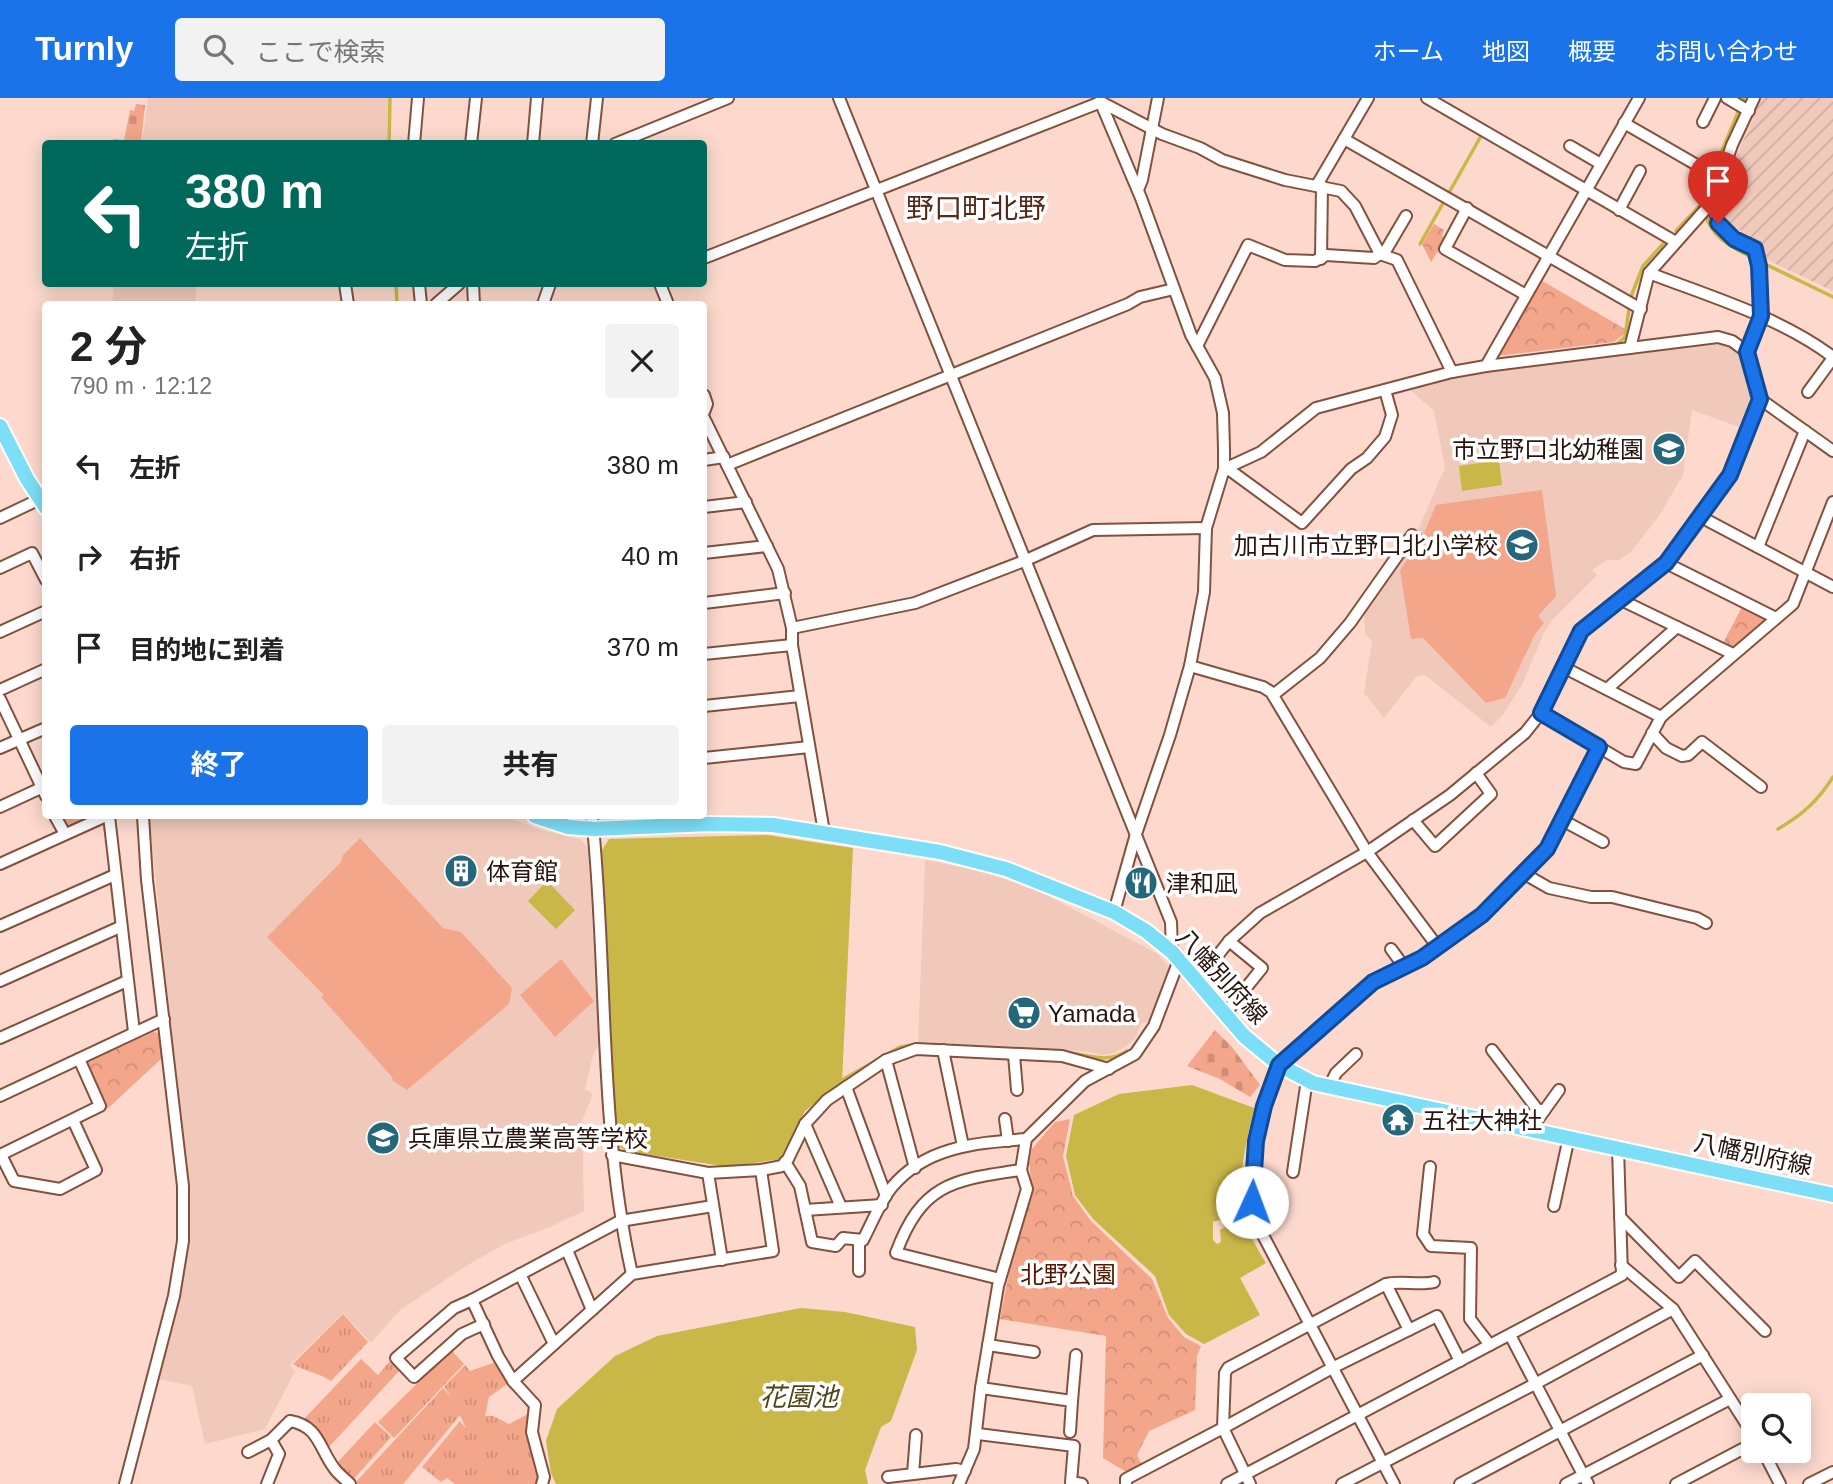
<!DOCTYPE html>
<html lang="ja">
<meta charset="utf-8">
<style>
:root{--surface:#fff;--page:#f2f2f2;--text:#222;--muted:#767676;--accent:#1a73e8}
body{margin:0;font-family:Arial,"Noto Sans JP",sans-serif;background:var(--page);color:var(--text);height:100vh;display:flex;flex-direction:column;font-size:26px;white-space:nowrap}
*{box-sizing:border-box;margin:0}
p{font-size:23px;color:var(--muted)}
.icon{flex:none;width:38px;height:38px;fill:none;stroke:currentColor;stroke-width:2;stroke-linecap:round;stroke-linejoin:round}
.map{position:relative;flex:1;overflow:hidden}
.side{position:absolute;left:42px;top:203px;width:665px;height:518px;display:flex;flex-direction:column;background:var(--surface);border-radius:7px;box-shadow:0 4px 18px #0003}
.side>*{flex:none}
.banner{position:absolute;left:42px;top:42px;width:665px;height:147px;border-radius:7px;box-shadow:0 4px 18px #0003;background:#00695c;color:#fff;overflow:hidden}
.controls{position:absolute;left:1741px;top:1295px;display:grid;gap:14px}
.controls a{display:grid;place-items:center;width:70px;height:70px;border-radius:7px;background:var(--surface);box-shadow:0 4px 18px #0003;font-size:35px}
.pin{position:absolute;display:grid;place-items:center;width:60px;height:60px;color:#fff;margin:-72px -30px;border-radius:50% 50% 50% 0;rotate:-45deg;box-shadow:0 0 7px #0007}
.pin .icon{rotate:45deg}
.me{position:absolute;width:77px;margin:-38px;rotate:2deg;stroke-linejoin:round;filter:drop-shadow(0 0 5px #0008)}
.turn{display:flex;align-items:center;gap:24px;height:147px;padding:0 28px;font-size:32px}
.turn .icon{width:91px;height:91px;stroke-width:2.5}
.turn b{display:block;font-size:49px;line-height:60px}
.round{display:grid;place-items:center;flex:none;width:74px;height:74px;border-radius:7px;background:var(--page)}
.overview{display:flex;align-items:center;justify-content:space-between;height:119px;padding:0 28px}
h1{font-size:42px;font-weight:700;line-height:52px}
.primary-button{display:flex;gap:14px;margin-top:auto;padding:14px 28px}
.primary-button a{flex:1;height:80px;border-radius:7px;background:var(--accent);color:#fff;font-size:28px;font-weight:700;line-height:80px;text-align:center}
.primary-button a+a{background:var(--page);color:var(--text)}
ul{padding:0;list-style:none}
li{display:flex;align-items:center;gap:21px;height:91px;padding:0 28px}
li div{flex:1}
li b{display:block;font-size:26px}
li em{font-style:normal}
header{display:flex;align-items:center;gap:42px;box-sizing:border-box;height:98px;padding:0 35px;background:var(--accent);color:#fff}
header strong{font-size:33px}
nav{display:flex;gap:38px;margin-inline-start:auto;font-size:24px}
.search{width:490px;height:63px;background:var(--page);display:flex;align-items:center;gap:18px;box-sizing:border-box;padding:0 24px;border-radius:7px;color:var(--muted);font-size:26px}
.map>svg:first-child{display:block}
.built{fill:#f1c9bb}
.industrial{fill:url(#industrial-furrows)}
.grass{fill:url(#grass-tufts)}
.cemetery{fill:url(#cemetery-stones)}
.park{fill:url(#park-crowns)}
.pitch{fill:#f3a68a}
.water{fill:#c9b747;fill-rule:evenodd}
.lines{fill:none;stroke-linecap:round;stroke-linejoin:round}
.stream{stroke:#c9b747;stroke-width:3.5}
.minor-casing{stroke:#82513f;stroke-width:14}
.major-casing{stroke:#fff;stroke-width:18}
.minor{stroke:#fff;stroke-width:10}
.major{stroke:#7cdff7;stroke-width:14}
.route-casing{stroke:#114b97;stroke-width:18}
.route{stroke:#1a73e8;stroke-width:12}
.labels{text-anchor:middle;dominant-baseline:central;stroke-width:7;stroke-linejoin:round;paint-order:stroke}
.poi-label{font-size:24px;fill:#29150e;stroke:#fff;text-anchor:start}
.street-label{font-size:24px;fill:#29150e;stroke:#fff}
.park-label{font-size:24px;fill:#551800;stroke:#fff}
.water-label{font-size:26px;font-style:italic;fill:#4e4619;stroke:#fff}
.quarter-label{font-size:28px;fill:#562818;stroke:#fff}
</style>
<header>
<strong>Turnly</strong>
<div class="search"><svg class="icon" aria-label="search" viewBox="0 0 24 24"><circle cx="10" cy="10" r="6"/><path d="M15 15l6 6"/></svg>ここで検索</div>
<nav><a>ホーム</a><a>地図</a><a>概要</a><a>お問い合わせ</a></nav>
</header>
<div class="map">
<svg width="1833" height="1386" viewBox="0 0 1833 1386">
<defs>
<pattern id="industrial-furrows" width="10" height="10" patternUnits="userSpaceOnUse" patternTransform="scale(1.75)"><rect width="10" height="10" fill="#f1c9bb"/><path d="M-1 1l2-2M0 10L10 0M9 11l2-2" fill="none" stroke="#cfaca0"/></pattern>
<pattern id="grass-tufts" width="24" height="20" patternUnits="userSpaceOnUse" patternTransform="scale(1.75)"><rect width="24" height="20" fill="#f3a68a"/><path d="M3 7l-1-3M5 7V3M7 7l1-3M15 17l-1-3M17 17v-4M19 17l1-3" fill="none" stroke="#d08e76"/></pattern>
<pattern id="cemetery-stones" width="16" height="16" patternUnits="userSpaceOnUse" patternTransform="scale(1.75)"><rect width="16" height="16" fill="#f3a68a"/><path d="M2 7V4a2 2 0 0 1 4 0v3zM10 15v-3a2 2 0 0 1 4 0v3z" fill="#d08e76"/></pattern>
<pattern id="park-crowns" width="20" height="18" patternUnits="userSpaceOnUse" patternTransform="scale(1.75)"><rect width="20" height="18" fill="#f3a68a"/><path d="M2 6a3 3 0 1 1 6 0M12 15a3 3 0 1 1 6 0" fill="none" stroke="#d08e76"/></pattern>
</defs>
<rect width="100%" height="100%" fill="#fdd9cd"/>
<g class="built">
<polygon points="148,0 388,0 387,45 142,45"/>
<polygon points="114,186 197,186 195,206 112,206"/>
<polygon points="1723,246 1731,248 1742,262 1751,303 1739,329 1692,312 1683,377 1659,418 1631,454 1619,462 1607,462 1592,472 1597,477 1552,522 1543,537 1523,585 1503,617 1491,629 1425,577 1417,578 1384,620 1364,595 1372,543 1365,536 1364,512 1416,436 1445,370 1434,313 1410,292 1419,290 1419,287 1502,272"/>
<polygon points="149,718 504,718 544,733 580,741 588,750 599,947 593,957 585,991 593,996 582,1023 584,1113 550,1129 507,1145 466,1168 400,1212 371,1245 343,1215 290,1267 295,1273 265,1331 205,1346 192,1288 158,1281 181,1190 190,1112"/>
<polygon points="925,762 982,773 1043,795 1158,856 1170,870 1151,922 1141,926 1135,941 1125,949 1114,955 1104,957 1082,953 918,944"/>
</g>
<polygon class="industrial" points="1761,0 1833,0 1833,193 1765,161 1760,146 1727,124 1722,113 1721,102 1729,77"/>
<g class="grass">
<path d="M343,1216l25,28 -37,39c-11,-8 -27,-10 -38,-17z"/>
<polygon points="451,1252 464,1266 394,1340 378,1324"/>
<polygon points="361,1261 378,1277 390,1263 400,1272 327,1351 302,1323"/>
<polygon points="496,1264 510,1284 489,1299 485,1318 493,1318 509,1326 532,1314 539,1386 455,1386 447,1380 441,1384 422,1369 460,1323 466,1331 460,1317 403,1386 354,1386 443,1290 452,1300 444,1289 465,1267 470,1273"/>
<polygon points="375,1324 391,1339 359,1375 354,1381 349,1381 335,1367"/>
</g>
<g class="cemetery">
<polygon points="136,6 145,7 141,45 113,45 114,41 124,42 130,12 134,13"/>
<polygon points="1215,932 1232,949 1260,987 1250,999 1220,981 1187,968"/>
</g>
<g class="park">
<polygon points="1434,126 1444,132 1442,137 1446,140 1431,164 1422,146"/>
<polygon points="1539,181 1625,231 1624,236 1614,244 1498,258 1496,257"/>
<polygon points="1742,509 1766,521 1732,551 1722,547"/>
<polygon points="61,718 93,718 67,729"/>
<polygon points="153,934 159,935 162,960 106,1012 87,969 88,964"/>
<polygon points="1070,1021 1063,1058 1073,1098 1091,1123 1152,1181 1168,1220 1184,1239 1201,1248 1197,1258 1195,1312 1149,1333 1137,1357 1142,1367 1128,1375 1103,1360 1106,1238 1000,1221 1007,1184 1032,1092 1029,1065 1032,1051 1055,1024"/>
</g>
<g class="pitch">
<polygon points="1542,392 1556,498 1538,518 1544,525 1535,536 1505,600 1486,605 1423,540 1411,541 1400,472 1421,442 1436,407"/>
<polygon points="360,740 443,830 461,834 512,890 509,906 407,992 393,983 392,979 321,899 324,897 267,839 341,764 343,757"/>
<polygon points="561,861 594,903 555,939 520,897"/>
</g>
<g class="water">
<polygon points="1499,362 1502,387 1462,393 1459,368"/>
<polygon points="767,737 853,750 842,984 805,1013 780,1061 728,1069 626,1053 617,1047 602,752 609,741"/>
<polygon points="547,783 575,812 556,831 528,803"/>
<path d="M1192,987l62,23c-8,35 -20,80 -8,115 4,14 13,28 20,40l-26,15 20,37 -56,29 -18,-10 -17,-19 -14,-39 -62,-57 -18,-24 -9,-39 8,-41 45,-21zM1219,1122l5,3 1,4 -5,3 1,12 -4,2 -4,-4v-18z"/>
<polygon points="801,1210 845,1214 915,1229 917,1252 891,1323 881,1329 865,1372 868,1386 556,1386 551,1375 546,1343 557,1311 615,1258 657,1238"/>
</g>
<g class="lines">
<g class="stream">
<polyline points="389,46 390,0"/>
<polyline points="1704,109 1703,98 1744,0"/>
<path d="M1706,117c5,22 26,32 45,42"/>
<polyline points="1676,133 1703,104"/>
<polyline points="1420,146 1481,38"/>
<polyline points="1765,166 1833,199"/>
<polyline points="396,186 397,206"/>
<polyline points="1630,201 1643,168 1663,146"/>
<polyline points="1615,248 1625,239 1629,211"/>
<path d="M1778,731c24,-14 40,-28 55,-52"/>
<path d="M1069,955c21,2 39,11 58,-2"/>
<polyline points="842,982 900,949 918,946"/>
</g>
<defs>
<g id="minor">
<polyline points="839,0 1171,824 1172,854"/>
<polyline points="1427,0 1676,144"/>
<polyline points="1727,0 1749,13"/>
<polyline points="1100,3 1141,100 1191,237 1215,280 1223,315 1224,351 1224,371 1206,430 1204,494 1190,568 1170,637 1136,736 1114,814"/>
<polyline points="1703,24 1715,0"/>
<polyline points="1624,25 1702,70"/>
<polyline points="1344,41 1641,211"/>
<polyline points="414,46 418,0"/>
<polyline points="471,46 476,0"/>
<polyline points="533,46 537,0"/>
<polyline points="592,46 597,0"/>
<polyline points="615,46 728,0"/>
<polyline points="1570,48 1601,66"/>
<polyline points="1317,87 1368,0"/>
<polyline points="1138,92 1142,82 1158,0"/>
<polyline points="1467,110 1445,151 1526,197"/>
<polyline points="1619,112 1640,73"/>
<polyline points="1383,157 1406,118"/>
<polyline points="704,160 1101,4 1162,36 1200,50 1222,62 1285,82 1341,93 1355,108 1380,156 1397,162 1452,274"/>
<polyline points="1321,161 1322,88"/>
<path d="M1649,175c62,24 131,44 184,84"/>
<polyline points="345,186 348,206"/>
<polyline points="419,186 421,206"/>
<polyline points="473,186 474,206"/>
<polyline points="660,186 668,206"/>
<polyline points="436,206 459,186"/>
<polyline points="543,206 550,186"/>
<polyline points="1197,248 1248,147 1285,162 1315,163 1326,157 1374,160 1380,156"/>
<polyline points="1630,250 1649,175 1712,104 1732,47 1754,0"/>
<polyline points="1486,268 1639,0"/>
<polyline points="1808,294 1833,260"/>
<polyline points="704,297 707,306 704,314"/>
<polyline points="1760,301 1833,353"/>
<polyline points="704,320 778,471 792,530 792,547 824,734"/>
<polyline points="704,362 724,359"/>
<polyline points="727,367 1128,206 1140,199 1174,191"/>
<polyline points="1224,371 1261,354 1316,310 1452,274 1486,268 1718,239 1732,243 1747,254"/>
<polyline points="1224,371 1231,373 1302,425 1351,371 1367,360 1385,339 1392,317 1385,292"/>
<polyline points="704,409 746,404"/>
<polyline points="1701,419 1833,489"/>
<polyline points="0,420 40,401"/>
<polyline points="1758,449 1805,333"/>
<polyline points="704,455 767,448"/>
<polyline points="1666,465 1776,520"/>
<polyline points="0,470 32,455 46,482"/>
<polyline points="1619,501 1733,556"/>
<polyline points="704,505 785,495"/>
<polyline points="792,530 915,505 1024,463 1093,432 1206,430"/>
<polyline points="0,534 46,513"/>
<polyline points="704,556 792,547"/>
<polyline points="1190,568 1263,589 1271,594 1367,754 1437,848"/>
<polyline points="1563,569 1661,619 1793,506 1833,404"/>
<polyline points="1607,591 1677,529"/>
<polyline points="0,592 46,571"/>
<polyline points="1273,597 1320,560 1350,525 1412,437 1418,442"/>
<polyline points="0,601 46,698"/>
<polyline points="704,608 800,598"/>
<polyline points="1541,615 1624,664 1636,666 1661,619"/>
<polyline points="1652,635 1666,650 1682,658 1688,657 1702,644 1761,689"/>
<polyline points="0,650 46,630"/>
<polyline points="704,660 809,649"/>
<polyline points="0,709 41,690"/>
<polyline points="55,718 65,736"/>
<polyline points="109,718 134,934"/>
<path d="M592,718c16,152 6,307 40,458"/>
<polyline points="1413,722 1435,748 1491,696 1476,675"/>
<polyline points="1562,722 1603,744"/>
<polyline points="0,766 106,718"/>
<polyline points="1523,775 1549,790 1591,799 1612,799 1697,820 1706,825"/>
<polyline points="0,828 115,777"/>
<polyline points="1391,851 1405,870"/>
<polyline points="0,883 120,829"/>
<path d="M1196,885l33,-42 31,-28 107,-61 83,-57 75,-62 16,-20 40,-82 85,-68 35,-46 29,-42 30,-76 -13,-47 14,-36 -2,-50 -4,-17c-23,-11 -39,-20 -43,-47"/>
<polyline points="1224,917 1262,870 1229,843"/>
<polyline points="0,940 127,883"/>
<polyline points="943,952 963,1048"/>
<polyline points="1492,952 1537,1011 1544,1013"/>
<polyline points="1014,957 1017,992"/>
<polyline points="886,962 915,1070"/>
<polyline points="846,989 886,1098"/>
<polyline points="1329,989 1336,975 1356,956"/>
<polyline points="0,998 164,921"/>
<polyline points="1005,1021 1008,1043"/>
<polyline points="805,1026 841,1109"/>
<polyline points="1531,1031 1559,992"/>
<polyline points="0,1057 100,1008 79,961"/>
<polyline points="1,1057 14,1083 60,1091 96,1072 73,1022"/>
<polyline points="612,1057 708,1075 761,1072 782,1068 788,1061 805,1026 827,1002 886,962 916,951 1062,958 1109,971"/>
<path d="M785,1064l15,24 12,56 24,4 7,-8 20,2c8,-15 18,-40 29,-53 34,-41 85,-44 134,-48"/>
<polyline points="1430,1069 1423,1136 1431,1148 1471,1150 1470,1221 1490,1247"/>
<polyline points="1293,1074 1307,982"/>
<polyline points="708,1075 722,1162"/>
<polyline points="1554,1108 1569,1039"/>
<polyline points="805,1112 882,1107"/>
<polyline points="1620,1119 1679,1179 1695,1163 1765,1233"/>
<polyline points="567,1152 592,1212"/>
<polyline points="1621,1167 1673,1211 1754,1338"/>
<polyline points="859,1173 859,1145 863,1142"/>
<polyline points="520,1176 554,1246"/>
<path d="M1000,1181l-104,-26c26,-70 57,-73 125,-83"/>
<polyline points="1386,1186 1409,1232"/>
<polyline points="472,1202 454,1210 396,1260 414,1279 462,1236 484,1226"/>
<polyline points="1510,1237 1588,1386"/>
<polyline points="988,1247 1034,1254"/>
<polyline points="513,1283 632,1176 773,1153 761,1072"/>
<polyline points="981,1290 1072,1303 1070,1334"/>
<polyline points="1072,1303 1076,1257"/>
<polyline points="978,1336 1074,1348 1071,1384 1082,1386"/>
<polyline points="1763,1353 1780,1386"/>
<path d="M248,1354l23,-12 19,-19c29,5 29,27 44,47 4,6 11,11 16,16"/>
<polyline points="913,1376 916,1337"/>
<polyline points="888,1379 956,1371 965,1373"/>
<polyline points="125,1386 174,1198 183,1143 183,1088 147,782 143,718"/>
<polyline points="267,1386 279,1356 271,1342"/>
<polyline points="542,1386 544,1379 532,1334 535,1307 513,1283 498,1258 472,1202 620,1123 713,1108"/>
<polyline points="959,1386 974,1351 981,1290 998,1188 1027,1091 1021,1072 1026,1041 1085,983 1135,956 1154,928 1179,862"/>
<path d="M1126,1386v-5l97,-51 2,-55 3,-5 158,-84c16,-4 32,2 48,-2"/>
<polyline points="1227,1386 1622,1177 1618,1050"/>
<polyline points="1250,1386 1223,1330 1332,1270 1437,1218 1460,1263"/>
<polyline points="1342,1386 1535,1286 1673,1211"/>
<polyline points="1394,1386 1256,1124 1252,1104 1256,1043 1264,1008 1279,967 1373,884 1422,860 1482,817 1547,751 1599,649"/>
<polyline points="1460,1386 1703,1257"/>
<polyline points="1566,1386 1730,1301"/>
<polyline points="1676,1386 1754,1345"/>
<polyline points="1809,1386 1833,1374"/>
</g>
<g id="major">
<polyline points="0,328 27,381 46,410"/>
<polyline points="535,718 568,729 594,731 709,726 773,727 940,754 1006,771 1114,814 1146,833 1172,854 1244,938 1279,967 1313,985 1833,1097"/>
</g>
</defs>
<use href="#minor" class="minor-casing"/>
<use href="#major" class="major-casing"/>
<use href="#minor" class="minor"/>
<use href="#major" class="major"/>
</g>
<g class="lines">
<defs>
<polyline id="route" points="1252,1104 1256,1043 1264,1008 1279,967 1373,884 1422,860 1482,817 1547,751 1599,649 1541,615 1581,533 1666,465 1730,377 1760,301 1747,254 1761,218 1759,168 1755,151 1734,141 1718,125"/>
</defs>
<use href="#route" class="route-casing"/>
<use href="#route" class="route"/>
</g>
<defs>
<symbol id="school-disc" viewBox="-11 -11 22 22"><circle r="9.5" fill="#26687b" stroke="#fff"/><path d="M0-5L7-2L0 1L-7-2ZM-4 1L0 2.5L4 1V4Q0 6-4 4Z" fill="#fff"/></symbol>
<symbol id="building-disc" viewBox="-11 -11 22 22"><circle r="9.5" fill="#26687b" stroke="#fff"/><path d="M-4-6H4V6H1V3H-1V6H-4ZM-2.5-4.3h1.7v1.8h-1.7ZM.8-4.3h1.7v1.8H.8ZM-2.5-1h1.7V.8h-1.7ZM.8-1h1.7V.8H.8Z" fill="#fff"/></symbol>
<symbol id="restaurant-disc" viewBox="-11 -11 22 22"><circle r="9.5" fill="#26687b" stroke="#fff"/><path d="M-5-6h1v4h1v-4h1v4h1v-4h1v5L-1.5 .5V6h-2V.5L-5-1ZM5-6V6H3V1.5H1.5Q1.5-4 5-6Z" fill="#fff"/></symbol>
<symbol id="supermarket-disc" viewBox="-11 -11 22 22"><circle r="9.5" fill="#26687b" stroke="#fff"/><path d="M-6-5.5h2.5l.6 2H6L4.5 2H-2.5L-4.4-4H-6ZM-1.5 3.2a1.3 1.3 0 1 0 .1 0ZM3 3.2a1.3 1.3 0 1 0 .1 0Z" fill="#fff"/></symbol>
<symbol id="temple-disc" viewBox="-11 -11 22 22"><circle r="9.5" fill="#26687b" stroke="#fff"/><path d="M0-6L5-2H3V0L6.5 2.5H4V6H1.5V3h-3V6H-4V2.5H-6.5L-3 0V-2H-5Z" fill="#fff"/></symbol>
</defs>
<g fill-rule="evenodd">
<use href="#school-disc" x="1650" y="332" width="38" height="38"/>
<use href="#school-disc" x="1503" y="428" width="38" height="38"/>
<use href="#building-disc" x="442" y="754" width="38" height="38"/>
<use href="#restaurant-disc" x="1122" y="766" width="38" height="38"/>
<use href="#supermarket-disc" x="1005" y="896" width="38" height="38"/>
<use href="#temple-disc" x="1379" y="1003" width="38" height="38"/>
<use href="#school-disc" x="364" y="1021" width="38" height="38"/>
</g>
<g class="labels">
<g class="poi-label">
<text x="1644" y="351" text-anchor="end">市立野口北幼稚園</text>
<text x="1498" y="447" text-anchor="end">加古川市立野口北小学校</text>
<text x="486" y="773">体育館</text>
<text x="1166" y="785">津和凪</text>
<text x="1048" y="915">Yamada</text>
<text x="1422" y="1022">五社大神社</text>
<text x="408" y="1040">兵庫県立農業高等学校</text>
</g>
<g class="street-label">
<text transform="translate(1222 878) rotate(47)">八幡別府線</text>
<text transform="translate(1753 1056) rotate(12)">八幡別府線</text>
</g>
<g class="park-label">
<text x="1068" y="1176">北野公園</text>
</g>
<g class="water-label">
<text x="799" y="1299">花園池</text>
</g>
<g class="quarter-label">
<text x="976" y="110">野口町北野</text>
</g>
</g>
</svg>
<div class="controls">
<a><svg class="icon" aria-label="search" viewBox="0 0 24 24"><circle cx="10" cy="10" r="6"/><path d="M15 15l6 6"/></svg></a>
</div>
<div class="pin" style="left:1718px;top:125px;background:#d93025"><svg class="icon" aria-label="arrive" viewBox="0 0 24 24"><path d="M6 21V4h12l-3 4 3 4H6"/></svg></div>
<svg class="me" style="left:1252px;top:1104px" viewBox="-20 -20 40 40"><circle r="19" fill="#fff"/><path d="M0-13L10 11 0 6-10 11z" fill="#1a73e8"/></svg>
<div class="banner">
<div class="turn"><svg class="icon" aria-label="left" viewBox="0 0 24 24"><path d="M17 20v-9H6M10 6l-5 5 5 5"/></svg><div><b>380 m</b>左折</div></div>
</div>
<section class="side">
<div class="overview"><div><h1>2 分</h1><p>790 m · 12:12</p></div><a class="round"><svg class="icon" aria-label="close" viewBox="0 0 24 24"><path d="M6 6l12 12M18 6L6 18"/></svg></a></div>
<ul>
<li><svg class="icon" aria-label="left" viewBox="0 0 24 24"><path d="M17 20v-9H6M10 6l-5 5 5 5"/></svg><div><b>左折</b></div><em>380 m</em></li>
<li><svg class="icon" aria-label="right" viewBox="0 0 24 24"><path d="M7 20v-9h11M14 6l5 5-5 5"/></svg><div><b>右折</b></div><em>40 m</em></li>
<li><svg class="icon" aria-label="arrive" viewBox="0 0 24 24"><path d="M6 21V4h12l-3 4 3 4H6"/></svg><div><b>目的地に到着</b></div><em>370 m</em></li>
</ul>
<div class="primary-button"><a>終了</a><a>共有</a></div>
</section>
</div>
